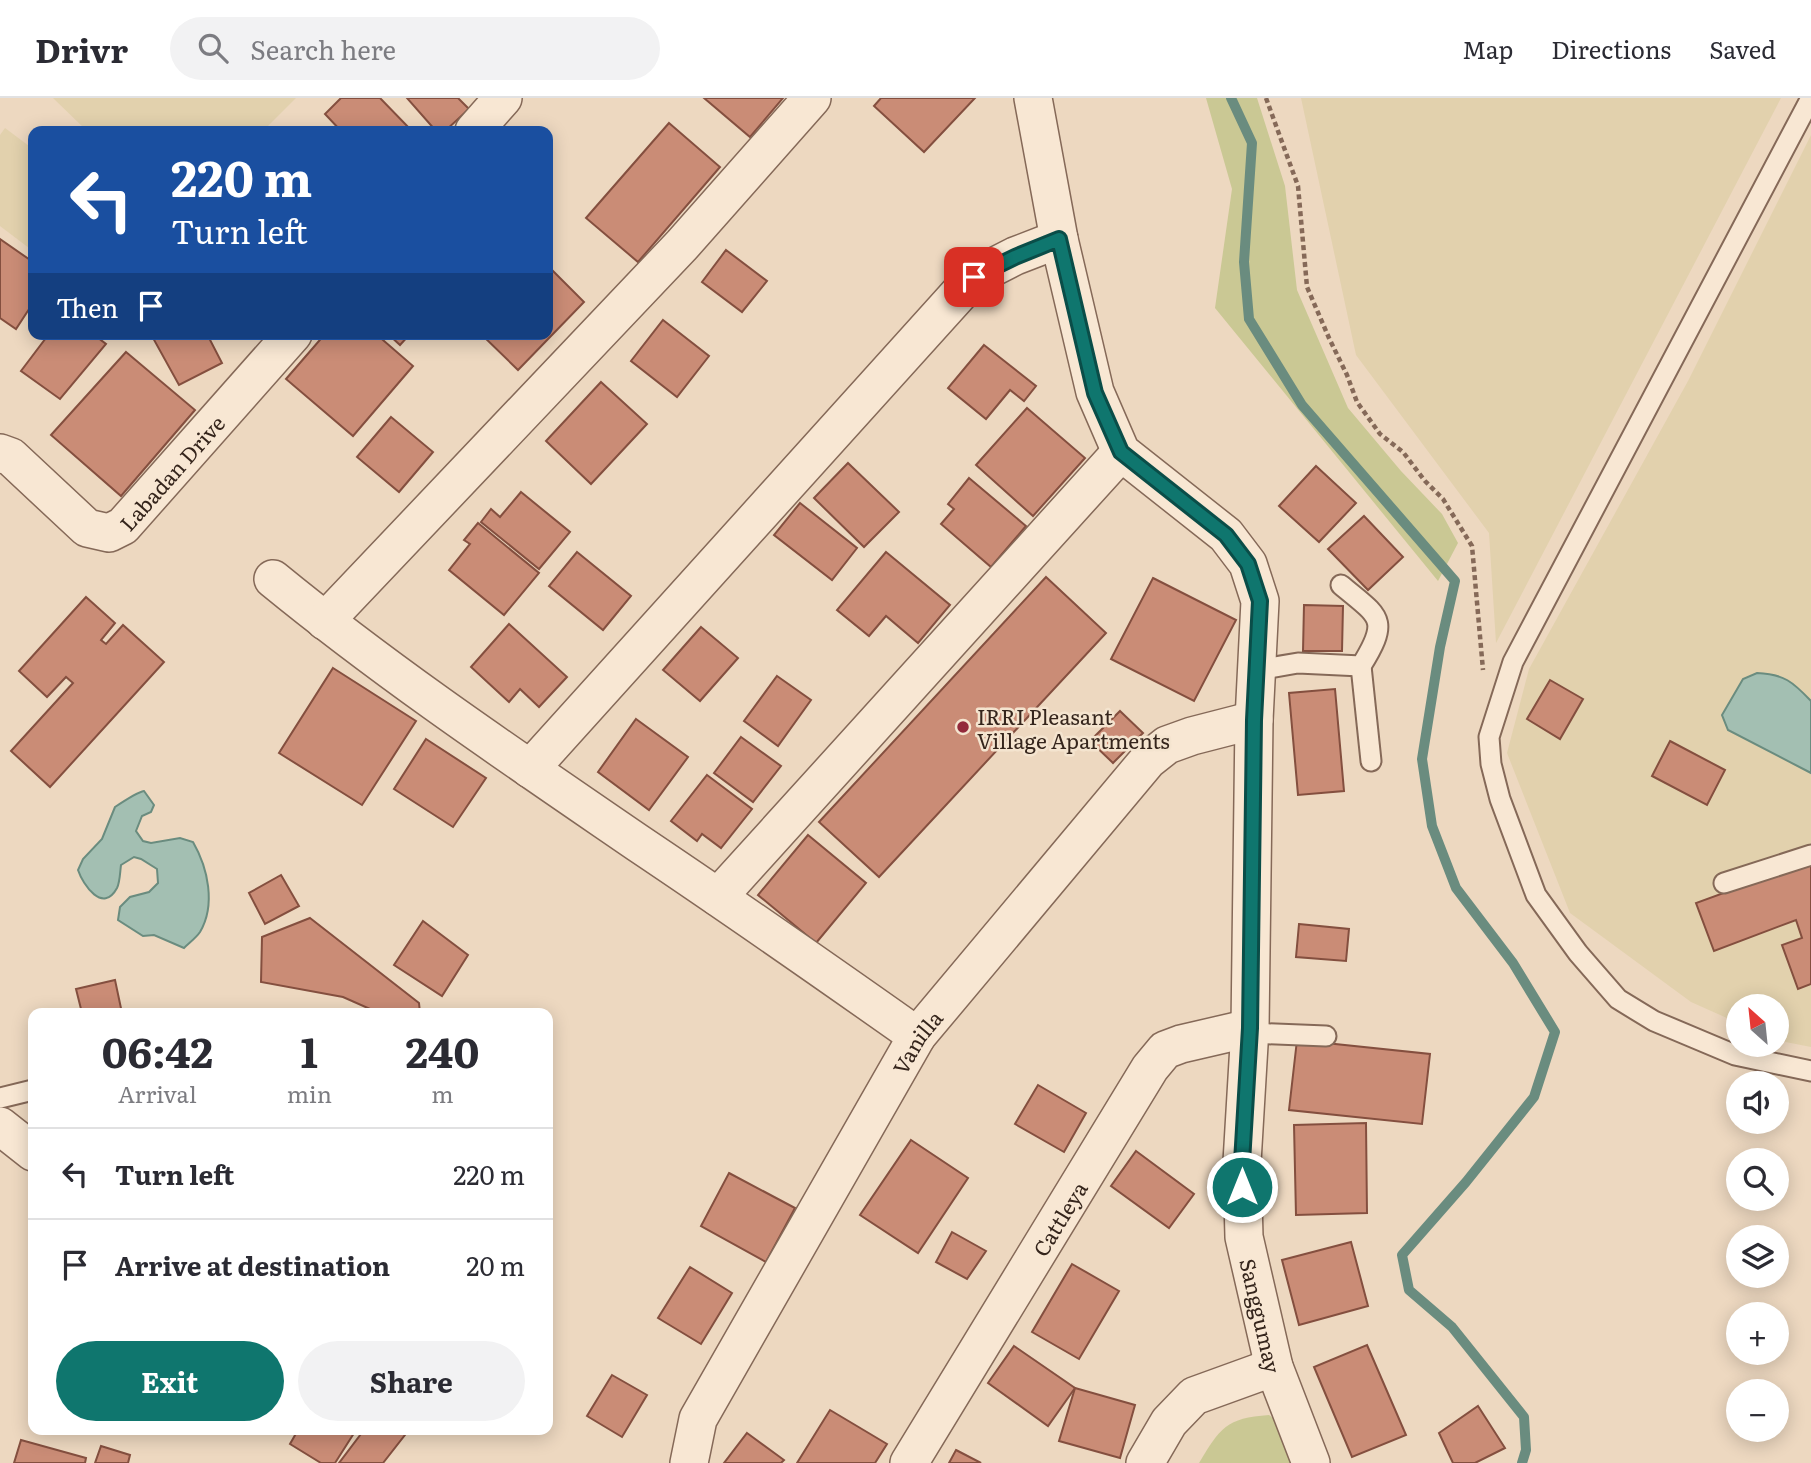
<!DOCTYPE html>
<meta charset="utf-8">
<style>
:root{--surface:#fff;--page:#f2f2f3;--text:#2b2b33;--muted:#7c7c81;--line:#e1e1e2;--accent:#0f766e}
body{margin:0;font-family:Literata,serif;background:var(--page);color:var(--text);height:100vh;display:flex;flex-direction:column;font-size:26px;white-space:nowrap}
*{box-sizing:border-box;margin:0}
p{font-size:23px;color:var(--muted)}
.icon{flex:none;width:38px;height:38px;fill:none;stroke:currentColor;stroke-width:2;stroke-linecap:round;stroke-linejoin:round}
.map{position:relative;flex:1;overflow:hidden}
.side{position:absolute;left:28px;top:910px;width:525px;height:427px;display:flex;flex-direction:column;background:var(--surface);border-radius:14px;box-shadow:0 4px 18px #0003}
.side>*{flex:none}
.guide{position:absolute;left:28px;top:28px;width:525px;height:214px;border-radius:14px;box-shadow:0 4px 18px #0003;background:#1a4fa0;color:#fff;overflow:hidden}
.needle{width:46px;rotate:333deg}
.controls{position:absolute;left:1726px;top:896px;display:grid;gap:14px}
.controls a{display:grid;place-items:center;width:63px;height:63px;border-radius:50%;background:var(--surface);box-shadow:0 4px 18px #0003;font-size:35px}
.pin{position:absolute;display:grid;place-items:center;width:60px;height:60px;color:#fff;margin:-30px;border-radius:14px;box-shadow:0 4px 10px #0006}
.me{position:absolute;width:77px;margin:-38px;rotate:0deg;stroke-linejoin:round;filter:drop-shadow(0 0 5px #0008)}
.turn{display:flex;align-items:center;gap:24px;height:147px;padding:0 28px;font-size:32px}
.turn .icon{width:91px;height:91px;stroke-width:2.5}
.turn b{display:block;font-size:49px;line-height:60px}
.then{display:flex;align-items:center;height:66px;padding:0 28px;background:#0003;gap:14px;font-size:26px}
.eta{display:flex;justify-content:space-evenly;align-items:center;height:119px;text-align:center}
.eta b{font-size:42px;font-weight:700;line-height:49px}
.cta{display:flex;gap:14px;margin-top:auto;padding:14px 28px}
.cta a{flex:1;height:80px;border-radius:42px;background:var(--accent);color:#fff;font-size:28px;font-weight:700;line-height:80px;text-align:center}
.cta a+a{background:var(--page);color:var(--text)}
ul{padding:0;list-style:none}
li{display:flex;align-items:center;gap:21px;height:91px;padding:0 28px;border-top:2px solid var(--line)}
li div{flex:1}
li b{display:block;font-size:26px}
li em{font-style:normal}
header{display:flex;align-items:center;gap:42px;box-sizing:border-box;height:98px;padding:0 35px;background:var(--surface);border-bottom:2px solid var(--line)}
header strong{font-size:33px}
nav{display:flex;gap:38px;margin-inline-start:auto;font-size:24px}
.search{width:490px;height:63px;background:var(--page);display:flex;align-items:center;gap:18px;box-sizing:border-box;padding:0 24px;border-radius:38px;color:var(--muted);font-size:26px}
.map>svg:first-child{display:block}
.farmland{fill:#e2d1ad}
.green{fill:#cac894}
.water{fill:#a3bfb2;stroke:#6a8c7f;stroke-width:2}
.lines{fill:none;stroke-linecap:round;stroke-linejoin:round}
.stream{stroke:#6a8c7f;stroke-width:10}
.building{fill:#ca8c76;stroke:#844f3f;stroke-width:2}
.lane-casing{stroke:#856958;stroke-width:23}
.street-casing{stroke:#856958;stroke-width:40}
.path{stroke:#856958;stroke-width:4.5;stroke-dasharray:5 3.5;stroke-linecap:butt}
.lane{stroke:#f8e7d3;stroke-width:19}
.street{stroke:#f8e7d3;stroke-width:37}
.route-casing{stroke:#0a4d48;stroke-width:18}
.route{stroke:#0f766e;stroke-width:12}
.poi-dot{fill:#93293a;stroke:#f4e4cf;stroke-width:2.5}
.labels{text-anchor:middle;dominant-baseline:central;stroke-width:5;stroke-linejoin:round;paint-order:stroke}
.street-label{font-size:21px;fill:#35251c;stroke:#f4e4cf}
.poi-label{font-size:21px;fill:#35251c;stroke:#f4e4cf;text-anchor:start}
</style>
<header>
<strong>Drivr</strong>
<div class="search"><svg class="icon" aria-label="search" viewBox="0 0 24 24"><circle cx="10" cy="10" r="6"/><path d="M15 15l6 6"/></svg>Search here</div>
<nav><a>Map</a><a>Directions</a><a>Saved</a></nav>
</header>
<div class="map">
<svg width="1811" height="1365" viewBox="0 0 1811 1365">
<rect width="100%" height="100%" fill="#edd8c0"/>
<g class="farmland">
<polygon points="53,0 296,0 263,33 87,33"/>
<polygon points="1301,0 1781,0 1496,545 1489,435 1356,257"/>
<polygon points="5,30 33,51 33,153 0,128 0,37"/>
<polygon points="1811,37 1811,949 1776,942 1776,908 1738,908 1738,925 1691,904 1570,815 1507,655 1529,571 1688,283"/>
</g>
<g class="green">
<polygon points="1206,0 1257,0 1285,88 1297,192 1348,310 1401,373 1442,416 1458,445 1438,483 1215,210 1232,91"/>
<path d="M1269,1317l19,15 18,33h-107c21,-35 27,-45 70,-48z"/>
</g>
<g class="water">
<path d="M1757,575c27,1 36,9 54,28v72l-83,-43 -6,-15 21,-36z"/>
<path d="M144,693l10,14 -3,7 -9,4 -6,15 7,10 8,2 29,-5 13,4c15,26 23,63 7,90 -4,6 -11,11 -16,16l-30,-13 -11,1 -25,-16 2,-13 10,-10 19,-5 9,-9 -1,-14 -16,-10 -7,-2 -13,8c-1,7 -1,17 -4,23 -14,26 -34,-3 -39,-18l5,-11 19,-20 13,-32c6,-4 23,-15 29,-16z"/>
</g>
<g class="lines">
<polyline class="stream" points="1231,0 1252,45 1244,164 1249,221 1302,307 1455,483 1440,549 1422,661 1432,728 1456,790 1513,865 1555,934 1534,999 1466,1084 1402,1157 1409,1192 1452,1229 1524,1319 1526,1352 1522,1365"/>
</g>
<g class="building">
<polygon points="341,0 380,0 412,33 341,33 325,16"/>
<polygon points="407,0 458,0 469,11 445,33 436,33"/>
<polygon points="704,0 783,0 750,39"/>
<polygon points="881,0 975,0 924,54 874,8"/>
<polygon points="669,25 720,69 638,164 586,120"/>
<polygon points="0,141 33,164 33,205 16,231 0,220"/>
<polygon points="726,152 767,183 742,214 702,184"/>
<polygon points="548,168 584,204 518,272 481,236 548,236"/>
<polygon points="663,222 709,258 677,299 631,263"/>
<polygon points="49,236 93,236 106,246 60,301 21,273"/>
<polygon points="160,236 207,236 222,265 179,287 153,240"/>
<polygon points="325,236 376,236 413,268 353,338 286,281"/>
<polygon points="388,236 410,236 400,247"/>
<polygon points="984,247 1036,288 1024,303 1010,292 986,321 948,290"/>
<polygon points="126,254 195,312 121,398 51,337"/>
<polygon points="601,284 647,326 591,386 546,343"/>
<polygon points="1027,310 1085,360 1033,418 976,367"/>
<polygon points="391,319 433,354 399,394 357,359"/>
<polygon points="848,365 899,414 864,449 814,400"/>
<polygon points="1316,368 1356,405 1319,444 1279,408"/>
<polygon points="969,380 1026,428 991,469 941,426 954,411 948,406"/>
<polygon points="521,394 570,434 539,471 481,424 491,411 500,419"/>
<polygon points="800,405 857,450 832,482 774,437"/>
<polygon points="1364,418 1403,459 1368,492 1328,451"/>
<polygon points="478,425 539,475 504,517 449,472 470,446 464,442"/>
<polygon points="577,454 631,498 603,532 549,488"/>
<polygon points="886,454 950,507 918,545 886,518 869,538 837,512"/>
<polygon points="1046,479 1106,535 879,779 819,724"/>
<polygon points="1153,480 1236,522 1194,603 1111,561"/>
<polygon points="86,499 115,525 101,542 106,546 123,527 164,564 50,689 11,653 73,585 66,579 47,599 19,573"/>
<polygon points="1304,507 1343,508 1342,553 1303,553"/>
<polygon points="509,526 567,579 539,609 520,591 509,604 471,569"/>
<polygon points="701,529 738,560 700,603 663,572"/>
<polygon points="333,570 416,623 362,707 279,655"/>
<polygon points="777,578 811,602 778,648 744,623"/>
<polygon points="1550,582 1583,601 1560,641 1527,621"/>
<polygon points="1335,591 1344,693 1298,697 1289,595"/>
<polygon points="1120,613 1143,635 1113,665 1090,643"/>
<polygon points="636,621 688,659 649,712 598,674"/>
<polygon points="741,639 781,668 753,704 714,675"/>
<polygon points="426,641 486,680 453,729 394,691"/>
<polygon points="1670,643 1725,672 1707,707 1652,678"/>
<polygon points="707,677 752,711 721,750 702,736 697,743 671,723"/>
<polygon points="808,737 866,785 816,845 758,797"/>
<polygon points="1811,763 1811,886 1798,891 1782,847 1802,840 1796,822 1714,853 1696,805"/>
<polygon points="281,777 299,808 265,826 249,795"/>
<polygon points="310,820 419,905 420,915 379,915 343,899 261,884 262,839"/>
<polygon points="423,823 468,857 442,898 394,867"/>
<polygon points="1299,826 1349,831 1346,863 1296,859"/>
<polygon points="115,882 122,915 82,915 76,891"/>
<polygon points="1297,942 1430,956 1422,1026 1289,1012"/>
<polygon points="1038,987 1086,1015 1064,1054 1015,1026"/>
<polygon points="1366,1025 1367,1115 1296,1117 1294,1027"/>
<polygon points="911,1042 968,1080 918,1155 860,1117"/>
<polygon points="1136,1053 1194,1096 1169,1130 1111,1088"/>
<polygon points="729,1075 795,1110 766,1164 701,1128"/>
<polygon points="952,1134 986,1153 967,1181 936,1164"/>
<polygon points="1351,1144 1368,1208 1299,1227 1282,1162"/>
<polygon points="1072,1166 1119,1193 1079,1261 1032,1234"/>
<polygon points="690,1169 732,1195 701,1246 658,1220"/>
<polygon points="1367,1247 1406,1337 1352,1359 1314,1269"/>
<polygon points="1014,1248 1075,1290 1048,1328 988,1285"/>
<polygon points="612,1277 647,1297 622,1339 587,1318"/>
<polygon points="1075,1290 1135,1307 1120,1360 1059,1343"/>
<polygon points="1478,1308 1505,1350 1475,1365 1453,1365 1439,1335"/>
<polygon points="830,1312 887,1346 875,1365 797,1365"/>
<polygon points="298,1332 356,1332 335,1365 321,1365 290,1346"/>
<polygon points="364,1332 407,1332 408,1333 383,1365 339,1365"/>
<polygon points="747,1335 784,1362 781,1365 724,1365"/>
<polygon points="21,1342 86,1360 85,1365 14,1365"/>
<polygon points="101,1348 130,1357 128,1365 95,1365"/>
<polygon points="956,1352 981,1365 949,1365"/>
</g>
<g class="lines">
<defs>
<g id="lane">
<polyline points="1811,0 1513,564 1489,639 1491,666 1500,701 1536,797 1578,855 1618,901 1654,923 1735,957 1811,973"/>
<polyline points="1361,568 1371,663"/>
<path d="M1257,572l41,-7 63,3c30,-48 18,-49 -20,-81"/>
<polyline points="1724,785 1811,757"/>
<polyline points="1249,935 1326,938"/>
<polyline points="0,1000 33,992"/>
</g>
<g id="street">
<path id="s1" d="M1033,0l26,141 36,153 26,60 105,83 22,29 12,37 -6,119 -4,308 -8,134 2,75 30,130 37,96"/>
<polyline points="474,33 503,0"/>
<path id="s2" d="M0,355l11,4 76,71 22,5 14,-7 170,-192"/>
<path d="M273,481c116,95 241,179 365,264 94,63 187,128 279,193"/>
<polyline points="325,523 682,147 812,0"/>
<polyline points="530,671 974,179 1015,158 1059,141"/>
<polyline points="718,799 1121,354"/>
<polyline points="0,1028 33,1054"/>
<path id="s3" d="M689,1365l9,-44 219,-383 231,-276 19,-15 25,-9 62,-16"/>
<path id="s4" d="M909,1365l241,-395 15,-18 16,-6 69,-16"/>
<polyline points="1145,1365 1169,1324 1194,1298 1274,1269"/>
</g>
</defs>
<use href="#lane" class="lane-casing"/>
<use href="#street" class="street-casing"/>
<polyline class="path" points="1266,0 1298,88 1307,189 1329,240 1347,277 1357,304 1380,336 1403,354 1425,383 1443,401 1472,448 1483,572"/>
<use href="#lane" class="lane"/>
<use href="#street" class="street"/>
</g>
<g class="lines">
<defs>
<polyline id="route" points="974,179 1015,159 1059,141 1095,295 1121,354 1226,437 1248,466 1260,503 1254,622 1250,930 1242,1064 1242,1089"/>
</defs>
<use href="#route" class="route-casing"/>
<use href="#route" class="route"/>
</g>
<circle class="poi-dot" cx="963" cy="629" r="7"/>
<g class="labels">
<g class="street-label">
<text stroke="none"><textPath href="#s2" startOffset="226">Labadan Drive</textPath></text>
<text stroke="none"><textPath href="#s3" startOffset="481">Vanilla</textPath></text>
<text stroke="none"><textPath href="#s4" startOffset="287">Cattleya</textPath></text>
<text stroke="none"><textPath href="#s1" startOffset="1292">Sanggumay</textPath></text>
</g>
<g class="poi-label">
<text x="977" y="617">IRRI Pleasant<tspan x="977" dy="24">Village Apartments</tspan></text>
</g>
</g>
</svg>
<div class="controls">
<a><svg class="needle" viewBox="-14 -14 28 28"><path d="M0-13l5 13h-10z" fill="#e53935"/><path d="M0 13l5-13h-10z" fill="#7c7c81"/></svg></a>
<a><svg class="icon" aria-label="sound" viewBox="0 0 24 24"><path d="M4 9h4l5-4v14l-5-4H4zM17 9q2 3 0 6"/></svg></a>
<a><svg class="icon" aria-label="search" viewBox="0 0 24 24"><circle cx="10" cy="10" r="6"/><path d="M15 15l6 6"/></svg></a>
<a><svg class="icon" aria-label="layers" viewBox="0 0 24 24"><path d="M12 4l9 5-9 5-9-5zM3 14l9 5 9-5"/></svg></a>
<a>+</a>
<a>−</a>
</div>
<div class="pin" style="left:974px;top:179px;background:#d93025"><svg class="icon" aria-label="arrive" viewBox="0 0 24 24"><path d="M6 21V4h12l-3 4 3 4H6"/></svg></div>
<svg class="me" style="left:1242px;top:1089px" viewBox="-20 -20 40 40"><circle r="17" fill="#0f766e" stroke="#fff" stroke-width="3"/><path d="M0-11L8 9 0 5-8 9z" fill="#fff"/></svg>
<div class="guide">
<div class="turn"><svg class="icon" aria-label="left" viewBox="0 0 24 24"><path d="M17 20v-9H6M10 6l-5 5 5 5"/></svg><div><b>220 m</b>Turn left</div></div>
<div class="then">Then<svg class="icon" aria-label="arrive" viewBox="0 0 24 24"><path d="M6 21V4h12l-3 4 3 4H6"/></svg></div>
</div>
<section class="side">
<div class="eta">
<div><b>06:42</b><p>Arrival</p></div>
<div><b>1</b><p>min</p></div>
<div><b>240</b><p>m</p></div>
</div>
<ul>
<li><svg class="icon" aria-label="left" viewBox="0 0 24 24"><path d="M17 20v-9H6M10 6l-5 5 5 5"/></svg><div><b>Turn left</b></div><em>220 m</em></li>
<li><svg class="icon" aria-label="arrive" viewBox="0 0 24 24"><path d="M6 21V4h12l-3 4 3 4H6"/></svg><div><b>Arrive at destination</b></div><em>20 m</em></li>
</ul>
<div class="cta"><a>Exit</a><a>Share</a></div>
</section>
</div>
